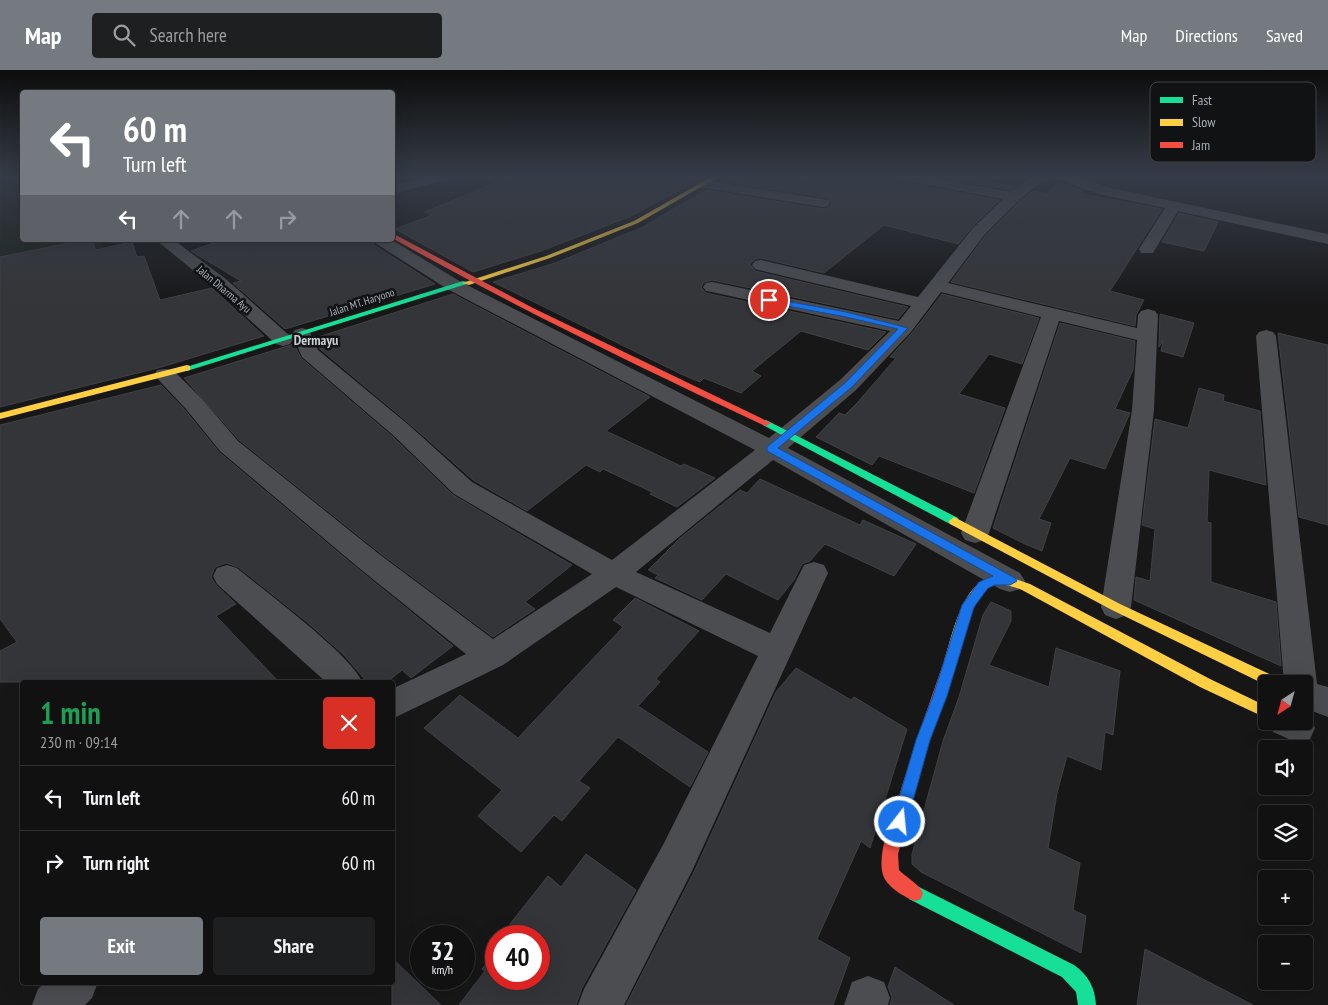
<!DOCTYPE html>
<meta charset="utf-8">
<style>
:root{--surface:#111112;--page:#1e1f20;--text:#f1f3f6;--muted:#9c9d9f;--line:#303132;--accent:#757a81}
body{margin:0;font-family:"PT Sans Narrow",sans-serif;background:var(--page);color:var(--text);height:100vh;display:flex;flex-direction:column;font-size:19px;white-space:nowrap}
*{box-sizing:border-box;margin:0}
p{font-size:16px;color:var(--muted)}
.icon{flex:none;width:28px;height:28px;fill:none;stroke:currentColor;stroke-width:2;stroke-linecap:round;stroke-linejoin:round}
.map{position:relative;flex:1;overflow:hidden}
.side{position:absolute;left:20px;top:610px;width:375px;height:305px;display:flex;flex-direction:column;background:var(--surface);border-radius:5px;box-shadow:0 5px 20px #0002,0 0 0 1px var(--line)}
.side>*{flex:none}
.top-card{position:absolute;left:20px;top:20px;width:375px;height:152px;border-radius:5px;box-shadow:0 5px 20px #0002,0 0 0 1px var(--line);background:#757a81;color:#fff;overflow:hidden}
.needle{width:32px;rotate:216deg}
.controls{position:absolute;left:1258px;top:605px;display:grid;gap:10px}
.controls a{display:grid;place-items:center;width:55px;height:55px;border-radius:5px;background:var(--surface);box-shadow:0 5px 20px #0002,0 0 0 1px var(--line);font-size:25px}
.speed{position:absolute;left:410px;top:855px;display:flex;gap:10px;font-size:25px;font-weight:700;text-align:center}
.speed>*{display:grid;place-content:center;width:65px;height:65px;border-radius:50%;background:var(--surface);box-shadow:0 5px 20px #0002,0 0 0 1px var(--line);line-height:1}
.speed small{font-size:12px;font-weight:400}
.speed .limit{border:8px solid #d22;background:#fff;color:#111}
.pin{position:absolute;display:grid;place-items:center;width:42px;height:42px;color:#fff;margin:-21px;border:2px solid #fff;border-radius:50%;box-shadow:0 1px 5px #0007}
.me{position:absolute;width:55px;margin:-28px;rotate:16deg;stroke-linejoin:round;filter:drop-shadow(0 0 4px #0008)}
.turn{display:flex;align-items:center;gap:18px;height:105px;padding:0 20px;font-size:22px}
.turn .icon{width:65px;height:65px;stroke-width:2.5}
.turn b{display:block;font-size:35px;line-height:42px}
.lanes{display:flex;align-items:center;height:48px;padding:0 20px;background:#0003;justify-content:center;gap:25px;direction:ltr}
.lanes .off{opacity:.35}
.round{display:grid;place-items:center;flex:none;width:52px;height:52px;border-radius:5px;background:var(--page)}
.summary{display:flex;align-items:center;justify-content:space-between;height:85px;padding:0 20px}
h1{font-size:30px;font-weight:700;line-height:38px;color:#1e9e55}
.action{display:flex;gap:10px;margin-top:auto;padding:10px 20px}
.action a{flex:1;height:58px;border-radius:5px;background:var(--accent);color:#fff;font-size:20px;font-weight:700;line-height:58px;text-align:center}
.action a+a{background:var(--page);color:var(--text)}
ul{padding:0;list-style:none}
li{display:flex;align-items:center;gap:15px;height:65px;padding:0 20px;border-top:1px solid var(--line)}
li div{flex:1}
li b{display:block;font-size:19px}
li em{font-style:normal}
header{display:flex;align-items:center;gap:30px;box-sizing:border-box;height:70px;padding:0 25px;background:var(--accent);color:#fff}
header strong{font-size:24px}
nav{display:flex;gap:28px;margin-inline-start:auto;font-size:18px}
.search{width:350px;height:45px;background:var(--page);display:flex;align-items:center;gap:12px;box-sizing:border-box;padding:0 18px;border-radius:5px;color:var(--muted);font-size:19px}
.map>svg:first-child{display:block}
.green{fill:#1b221c}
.building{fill:#343538;stroke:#404144}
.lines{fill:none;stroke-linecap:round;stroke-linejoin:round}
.street{fill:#4b4d51;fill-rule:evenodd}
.fast{fill:#16e098;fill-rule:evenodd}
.slow{fill:#ffcf43;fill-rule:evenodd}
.jam{fill:#f24e42;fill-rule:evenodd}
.route{fill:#1a73e8;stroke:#114b97}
.labels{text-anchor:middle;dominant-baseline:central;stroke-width:5;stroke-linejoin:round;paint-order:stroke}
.far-street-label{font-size:11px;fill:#a8afb9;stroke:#111214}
.far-quarter-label{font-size:14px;font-weight:bold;fill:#c9ced5;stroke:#111214}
.key{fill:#111214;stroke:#3e4146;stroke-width:1}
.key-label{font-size:14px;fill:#a8afb9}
</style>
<header>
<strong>Map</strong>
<div class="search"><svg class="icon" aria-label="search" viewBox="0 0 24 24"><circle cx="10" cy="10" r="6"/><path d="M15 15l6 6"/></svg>Search here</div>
<nav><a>Map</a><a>Directions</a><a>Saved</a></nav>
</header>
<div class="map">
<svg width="1328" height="935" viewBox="0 0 1328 935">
<rect width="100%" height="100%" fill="#171718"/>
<polygon class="green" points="6,112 22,113 22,170 103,170 103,180 0,202 0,114"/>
<g class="building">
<polygon points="512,106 705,106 629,147 541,181 473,202 395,159 432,145 425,142"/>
<polygon points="726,106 794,106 822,111 822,106 893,106 902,112 999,130 972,157 958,174 884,155 824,203 761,188 755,189 750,194 755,201 908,237 898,249 712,210 704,212 701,217 706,223 886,262 868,280 801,261 752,301 761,306 741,323 704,308 700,312 681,304 493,212 555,193 643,157 706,120 823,139 828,138 832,134 828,128 720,111"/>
<polygon points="932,106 963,106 1015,117 1011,120"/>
<polygon points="1058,112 1083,121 1080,124 1162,139 1110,221 1144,230 1136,245 1135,256 951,212 986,165 1020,131 1033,121 1047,124"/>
<polygon points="1179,143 1218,152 1204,181 1162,172"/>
<polygon points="84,170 93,170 95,180 132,172 137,187 144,186 160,230 212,218 264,266 158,298 0,337 0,187"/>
<polygon points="222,170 371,170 374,175 435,214 285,259 233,213 241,211 191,181"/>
<polygon points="453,224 650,327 606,361 681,396 684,394 715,408 677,437 650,424 652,422 603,399 600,402 586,395 527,441 473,410 411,355 320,279 315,268"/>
<polygon points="942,224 1039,248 1022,294 989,284 959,324 1005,338 974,423 879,386 872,395 816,367 839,343 845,345 857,333 896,288 890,287 912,263"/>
<polygon points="1160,244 1194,253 1183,287 1161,281 1163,270 1159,277"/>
<polygon points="1060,253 1135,271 1133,300 1115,339 1130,343 1105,399 1070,388 1039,449 1051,453 1042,481 1025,474 993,458"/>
<polygon points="1278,263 1328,275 1328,455 1299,447"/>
<polygon points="294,274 301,288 393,367 453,425 572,495 525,532 535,539 493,567 380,483 239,370 184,308"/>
<polygon points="161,315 185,340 219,382 358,499 453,576 411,608 402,600 387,612 367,612 344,585 307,552 238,497 226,493 215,497 211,507 216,515 236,534 216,546 279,612 0,612 0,581 17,572 0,549 0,355"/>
<polygon points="1199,318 1224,325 1223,331 1260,341 1266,415 1209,400 1207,452 1211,453 1211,512 1276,532 1281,596 1134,530 1136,507 1150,511 1155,459 1142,455 1155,349 1188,358"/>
<polygon points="760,409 860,455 863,450 916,474 894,506 825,474 810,491 802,494 794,510 778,530 726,504 702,530 655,508 658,505 648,500 680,468 740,420 747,423"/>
<polygon points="635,528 699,561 656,609 660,612 638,636 708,682 690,717 618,667 579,711 590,718 562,751 554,745 521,782 478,746 502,720 424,658 460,625 518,668 623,557 613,550"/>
<polygon points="991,532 1011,541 1011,551 989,595 1049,617 1056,578 1120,601 1113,665 1105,662 1101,700 1067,686 1057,723 1048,778 1080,793 1073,840 1086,846 1081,883 921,802 912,794 912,784 943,671 959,627 983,545"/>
<polygon points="796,598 851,630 854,627 907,659 870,778 861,771 817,869 850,888 833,935 626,935 694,802 776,622"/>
<polygon points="586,784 636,820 582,918 576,935 459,935 485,901 482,899 496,881 496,909 539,909 539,866 508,866 514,857 510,854 548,806 561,817"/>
<polygon points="1145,879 1253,935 1137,935"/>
<polygon points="392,888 441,935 392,935"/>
<polygon points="895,897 954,935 890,935 892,927 888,917"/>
</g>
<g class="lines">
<g class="street">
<polygon points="429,106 451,106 449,109 392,124 392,115"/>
<polygon points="895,106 923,106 1011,122 1033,106 1048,106 1019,130 985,164 948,213 1137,258 1138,245 1141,241 1148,239 1155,241 1158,245 1154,340 1131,537 1127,545 1116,549 1105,545 1101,537 1132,340 1137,270 1059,251 989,463 985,470 975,473 965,470 961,463 1041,247 941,222 911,262 856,320 788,378 1020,503 1025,511 1020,519 1010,522 1000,519 773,390 636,502 770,563 804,495 814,492 824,495 828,503 692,801 624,935 578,935 584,919 664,773 758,586 616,517 503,595 392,649 392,619 466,584 359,498 220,381 186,339 154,305 157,300 165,299 173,300 202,329 238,371 379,484 493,569 592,504 454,424 394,366 302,287 292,264 295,260 302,258 309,260 318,280 410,356 472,412 612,490 755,380 449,220 375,173 373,170 392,170 461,212 769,368 840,310 890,261 712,222 706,221 703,217 706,213 712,212 899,251 911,236 755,199 752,195 755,191 761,190 918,227 973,158 1003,129 902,110"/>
<polygon points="1058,106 1076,106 1111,118 1328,164 1328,174 1178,141 1153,183 1141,183 1139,179 1165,138 1104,125 1083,119 1060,109"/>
<polygon points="704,110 823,129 828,130 830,133 828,136 823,137 699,117 697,114 699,111"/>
<polygon points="156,170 174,170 227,210 290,266 293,270 290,274 283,276 276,274 215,218"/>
<polygon points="1266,260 1273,262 1276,266 1317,614 1328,617 1328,647 1304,638 1304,614 1284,614 1256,266 1259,262"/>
<path d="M227,495l10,3c26,22 116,88 125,114h-36l-109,-98 -4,-8 4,-8z"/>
<polygon points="1304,644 1310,647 1315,658 1310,669 1298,673 1273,662 1268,651 1304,651"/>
<polygon points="868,906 884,912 890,928 888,935 844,935 852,912"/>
<polygon points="45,912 98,912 92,928 85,935 32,935 38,919"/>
</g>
<g class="fast">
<polygon points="463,211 470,213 190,300 187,301 183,298"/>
<polygon points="766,350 958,448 959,451 954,455 950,454 763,355 761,353"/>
<path d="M915,815l159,80c14,10 21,22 22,40h-18l-2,-13 -14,-15 -153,-78 -2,-6 2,-6z"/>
</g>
<g class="slow">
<polygon points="713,106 720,106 638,153 550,188 469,215 462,213 546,186 634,151"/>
<polygon points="187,295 190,296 190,300 0,349 0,343"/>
<polygon points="954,447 1120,534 1282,610 1284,614 1266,615 1112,540 950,454 949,451"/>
<path d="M996,506l13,1 21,7 180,95 56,27v12l-66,-31 -178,-97c-8,-3 -19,-7 -27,-5 -25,6 -30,60 -39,80l-5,1 -5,-1 -2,-4c9,-27 18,-81 52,-85z"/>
</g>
<g class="jam">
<path d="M392,163l141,75 238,115 -5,3 -3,-1c-126,-59 -250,-119 -371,-187z"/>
<path d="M951,586l5,1 2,4 -28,79 -32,114 1,16c7,7 21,15 24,23l-2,6 -6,2c-11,-4 -28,-14 -32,-26 -6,-22 7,-49 13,-70 15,-48 31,-96 48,-144l2,-4z"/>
</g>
</g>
<linearGradient id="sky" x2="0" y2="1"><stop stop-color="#0d0d0d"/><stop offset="0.45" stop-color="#363c48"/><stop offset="1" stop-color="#363c48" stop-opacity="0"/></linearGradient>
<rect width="1328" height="237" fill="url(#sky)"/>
<polygon class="route" points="769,228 846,242 908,258 852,317 778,378 1015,508 1017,511 1010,515 995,515 988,518 974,537 947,626 930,670 907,752 905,757 900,759 894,757 892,752 916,670 933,626 962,535 979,512 993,506 767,381 767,377 845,313 898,259 846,247 766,232 765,230"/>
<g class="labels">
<g class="far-street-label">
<text transform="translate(224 219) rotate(40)">Jalan Dharma Ayu</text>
<text transform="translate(362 232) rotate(-18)">Jalan MT. Haryono</text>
</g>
<g class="far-quarter-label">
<text x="316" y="270">Dermayu</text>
</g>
</g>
<rect x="1150" y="12" width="166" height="80" rx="8" class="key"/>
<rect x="1160" y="27" width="23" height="6" fill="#16e098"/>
<rect x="1160" y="49" width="23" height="7" fill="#ffcf43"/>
<rect x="1160" y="72" width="23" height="6" fill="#f24e42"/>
<g class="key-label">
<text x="1192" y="35">Fast</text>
<text x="1192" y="57">Slow</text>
<text x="1192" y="80">Jam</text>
</g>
</svg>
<div class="controls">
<a><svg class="needle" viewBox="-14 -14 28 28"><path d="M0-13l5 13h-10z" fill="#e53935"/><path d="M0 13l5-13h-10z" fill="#9c9d9f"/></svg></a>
<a><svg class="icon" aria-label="sound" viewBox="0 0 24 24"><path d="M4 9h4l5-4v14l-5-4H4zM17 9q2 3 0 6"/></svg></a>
<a><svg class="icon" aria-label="layers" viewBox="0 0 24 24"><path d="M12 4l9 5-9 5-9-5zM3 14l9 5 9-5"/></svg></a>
<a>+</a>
<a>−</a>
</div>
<div class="speed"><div>32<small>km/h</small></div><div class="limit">40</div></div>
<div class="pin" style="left:769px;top:230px;background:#d93025"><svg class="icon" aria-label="arrive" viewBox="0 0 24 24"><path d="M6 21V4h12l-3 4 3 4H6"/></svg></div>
<svg class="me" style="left:900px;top:752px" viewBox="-20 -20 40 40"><circle r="17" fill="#1a73e8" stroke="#fff" stroke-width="3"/><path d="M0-11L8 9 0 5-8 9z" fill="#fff"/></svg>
<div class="top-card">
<div class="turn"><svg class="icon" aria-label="left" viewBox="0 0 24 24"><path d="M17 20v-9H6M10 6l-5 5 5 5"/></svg><div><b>60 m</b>Turn left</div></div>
<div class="lanes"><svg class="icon" aria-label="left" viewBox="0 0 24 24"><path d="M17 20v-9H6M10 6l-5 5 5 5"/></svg><svg class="icon off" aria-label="ahead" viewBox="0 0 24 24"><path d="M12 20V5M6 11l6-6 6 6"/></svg><svg class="icon off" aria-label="ahead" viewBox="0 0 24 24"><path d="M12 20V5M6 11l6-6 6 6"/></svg><svg class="icon off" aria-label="right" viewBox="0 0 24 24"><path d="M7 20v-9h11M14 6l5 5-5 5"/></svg></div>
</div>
<section class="side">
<div class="summary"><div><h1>1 min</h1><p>230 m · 09:14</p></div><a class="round" style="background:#d93025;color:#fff"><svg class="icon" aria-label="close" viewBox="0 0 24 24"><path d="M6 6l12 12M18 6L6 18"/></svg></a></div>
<ul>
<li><svg class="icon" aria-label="left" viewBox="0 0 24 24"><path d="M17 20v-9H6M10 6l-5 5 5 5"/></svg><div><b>Turn left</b></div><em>60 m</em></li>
<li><svg class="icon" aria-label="right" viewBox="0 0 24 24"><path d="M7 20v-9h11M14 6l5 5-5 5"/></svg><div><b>Turn right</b></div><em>60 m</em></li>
</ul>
<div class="action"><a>Exit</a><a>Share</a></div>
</section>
</div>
